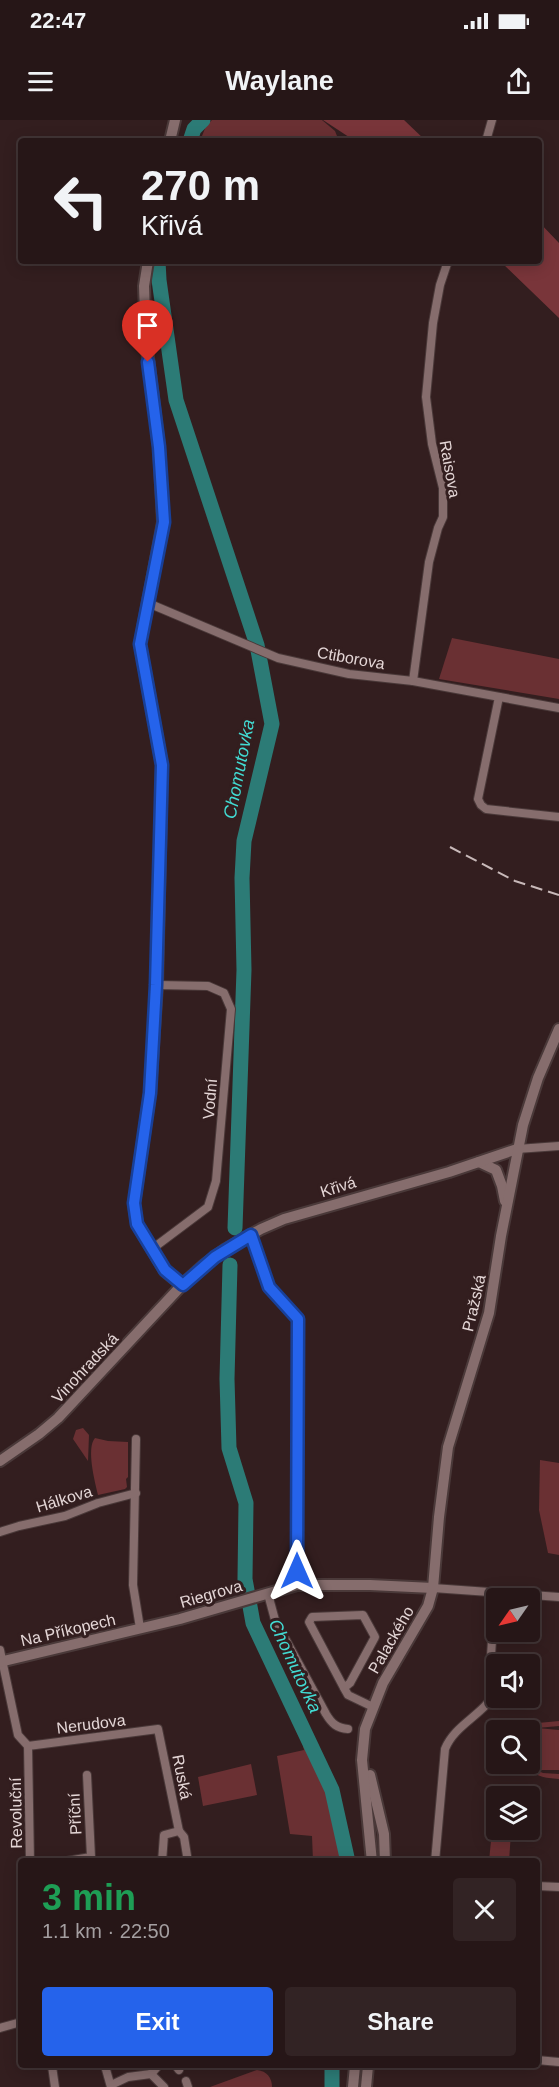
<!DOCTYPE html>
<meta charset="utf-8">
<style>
:root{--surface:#261617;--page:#322324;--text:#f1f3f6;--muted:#a49fa1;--line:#423536;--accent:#2563eb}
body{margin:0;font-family:Arial,sans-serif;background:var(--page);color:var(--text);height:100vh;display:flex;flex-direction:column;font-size:22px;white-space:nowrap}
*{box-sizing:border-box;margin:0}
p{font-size:20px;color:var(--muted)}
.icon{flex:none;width:33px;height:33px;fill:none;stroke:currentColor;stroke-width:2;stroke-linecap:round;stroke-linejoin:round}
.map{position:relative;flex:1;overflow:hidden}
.details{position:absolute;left:18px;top:1738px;width:522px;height:210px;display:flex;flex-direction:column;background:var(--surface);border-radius:6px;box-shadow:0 3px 15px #0003,0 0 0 2px var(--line)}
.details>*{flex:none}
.guide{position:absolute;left:18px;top:18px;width:524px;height:126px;border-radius:6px;box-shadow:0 3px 15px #0003,0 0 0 2px var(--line);background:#261617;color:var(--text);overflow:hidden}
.needle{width:39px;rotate:236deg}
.tools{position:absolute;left:486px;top:1468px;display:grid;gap:12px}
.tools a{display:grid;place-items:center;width:54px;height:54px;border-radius:6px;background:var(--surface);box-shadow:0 3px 15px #0003,0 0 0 2px var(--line);font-size:30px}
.pin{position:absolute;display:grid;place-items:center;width:51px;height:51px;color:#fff;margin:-62px -26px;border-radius:50% 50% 50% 0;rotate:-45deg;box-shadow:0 0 6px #0007}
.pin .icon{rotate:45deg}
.me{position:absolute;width:66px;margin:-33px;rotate:0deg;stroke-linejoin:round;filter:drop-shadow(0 0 4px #0008)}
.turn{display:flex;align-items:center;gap:21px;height:126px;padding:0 24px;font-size:27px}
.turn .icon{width:78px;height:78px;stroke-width:2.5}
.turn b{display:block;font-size:42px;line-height:51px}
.round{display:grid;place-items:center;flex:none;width:63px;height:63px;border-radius:6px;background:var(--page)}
.summary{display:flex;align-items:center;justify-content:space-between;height:102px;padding:0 24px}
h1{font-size:36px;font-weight:700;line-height:45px;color:#1e9e55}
.action{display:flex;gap:12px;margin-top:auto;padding:12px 24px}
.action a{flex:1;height:69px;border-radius:6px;background:var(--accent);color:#fff;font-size:24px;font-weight:700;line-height:69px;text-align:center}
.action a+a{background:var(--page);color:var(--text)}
.status{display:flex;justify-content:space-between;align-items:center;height:42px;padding:0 30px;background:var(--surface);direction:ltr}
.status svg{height:16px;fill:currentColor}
header{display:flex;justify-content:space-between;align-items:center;height:78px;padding:0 24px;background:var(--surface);font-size:27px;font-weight:700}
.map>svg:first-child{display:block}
.green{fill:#6a3033}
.forest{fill:#79353a}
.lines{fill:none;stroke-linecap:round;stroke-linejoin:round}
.river{stroke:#2c7b76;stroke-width:15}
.street-casing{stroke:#4a3939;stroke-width:10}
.secondary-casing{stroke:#4a3939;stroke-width:14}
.street{stroke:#866d6d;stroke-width:8}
.secondary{stroke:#866d6d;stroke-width:10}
.rail{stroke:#c8b9b9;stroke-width:2;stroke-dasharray:12 6;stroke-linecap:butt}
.route-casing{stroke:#184099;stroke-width:15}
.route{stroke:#2563eb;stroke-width:10}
.labels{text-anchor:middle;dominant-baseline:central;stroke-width:6;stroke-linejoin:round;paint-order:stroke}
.street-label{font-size:16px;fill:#e4d6d6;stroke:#331e1f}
.water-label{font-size:18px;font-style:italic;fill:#42dad2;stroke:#331e1f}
</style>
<div class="status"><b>22:47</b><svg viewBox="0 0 49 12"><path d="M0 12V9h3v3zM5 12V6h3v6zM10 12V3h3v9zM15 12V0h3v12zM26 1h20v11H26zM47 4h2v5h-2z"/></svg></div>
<header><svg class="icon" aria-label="menu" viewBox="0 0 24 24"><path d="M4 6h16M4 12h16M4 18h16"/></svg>Waylane<svg class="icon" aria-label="share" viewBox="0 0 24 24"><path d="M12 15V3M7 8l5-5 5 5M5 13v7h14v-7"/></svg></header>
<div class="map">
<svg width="559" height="1967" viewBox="0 0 559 1967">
<rect width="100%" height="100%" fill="#331e1f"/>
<g class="green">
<polygon points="212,0 322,0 335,11 337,16 354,21 200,21 206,6"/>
<polygon points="452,518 559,539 559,579 439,559"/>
<polygon points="83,1308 89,1315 88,1341 73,1319 76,1310"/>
<path d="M95,1318l13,3 20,1v35l-2,2 1,8 -2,2 -27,6c-3,-13 -12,-47 -3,-57z"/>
<polygon points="540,1340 559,1343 559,1435 548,1433 539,1390"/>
<path d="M559,1601v5l-22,2 22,2v40h-23l7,3 16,1v5c-14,-1 -25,-2 -33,-15h4v-5l4,9 2,-38 -6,11 -1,-10 9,-8z"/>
<path d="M308,1625c19,40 29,73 37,116h-32l-1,-25 -22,-2 -13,-78 27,-6 -1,-4z"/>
<polygon points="251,1644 257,1675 203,1686 198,1657"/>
<polygon points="492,1711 511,1713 509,1741 489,1741"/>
<path d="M257,1950c10,1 15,8 15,17h-62z"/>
</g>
<g class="forest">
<polygon points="323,0 404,0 426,21 355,21"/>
<polygon points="539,102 559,123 559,198 500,141 538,141"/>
</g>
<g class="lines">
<g class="river">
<polyline points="190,21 194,9 203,0"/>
<polyline points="158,141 159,160 176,280 257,525 272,604 244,721 242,758 244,850 235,1108"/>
<polyline points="230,1145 227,1259 229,1328 246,1383 245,1459 253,1503 332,1670 348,1742"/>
<polyline points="332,1946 332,1967"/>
</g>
<defs>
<g id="street">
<polyline points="486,21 492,0"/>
<polyline points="148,483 278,538 349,554 413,561 559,588"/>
<polyline points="413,561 429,442 438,408 443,397 443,368 432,324 426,277 433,203 440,165 448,141"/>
<polyline points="499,577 478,679 481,685 486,689 559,697"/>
<polyline points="517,1029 559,1026"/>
<polyline points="251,1115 269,1167 298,1199 297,1465"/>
<polyline points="152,1129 208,1087 216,1061 231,889 224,873 208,866 157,865"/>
<polyline points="136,1319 133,1465 140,1508"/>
<polyline points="0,1412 19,1406 65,1396 98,1383 136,1373"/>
<polyline points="433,1468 559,1477"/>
<polyline points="495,1472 491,1536 496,1547"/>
<path d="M268,1474l7,26 51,94c6,10 11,14 22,15"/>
<polyline points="0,1530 18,1615 28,1626 30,1742"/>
<polyline points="344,1568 350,1563 375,1517 363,1495 312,1497 309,1502 344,1568 348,1575 373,1587"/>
<polyline points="28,1626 158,1609 179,1711"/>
<polyline points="61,1742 91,1737 87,1655"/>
<polyline points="162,1742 164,1715 179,1711 184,1717 188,1742"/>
<path d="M435,1742l10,-113c10,-25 39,-34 51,-58"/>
<polyline points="537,1766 559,1767"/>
<polyline points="0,1908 21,1902"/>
<polyline points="537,1940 559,1942"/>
<polyline points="52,1946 55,1967"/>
<polyline points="105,1946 111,1967"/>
<polyline points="176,1946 179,1950"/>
<polyline points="151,1954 164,1967"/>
<polyline points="151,1954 158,1946"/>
<polyline points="186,1961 188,1967"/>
<polyline points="111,1965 128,1957 151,1954"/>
</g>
<g id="secondary">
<polyline points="170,21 175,0"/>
<polyline points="148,141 144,166 146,221 159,327 163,402 140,524 162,645 157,865 150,973 134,1084 137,1104 165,1151 182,1165"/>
<polyline points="479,1042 496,1050 502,1066 505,1081"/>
<polyline points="0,1341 39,1314 58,1298 182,1165 203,1146 226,1129 261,1109 284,1099 449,1052 517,1029"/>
<polyline points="0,1542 180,1499 297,1465 370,1465 433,1468"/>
<polyline points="370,1655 384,1714 385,1742"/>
<polyline points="372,1742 362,1640 365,1609 383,1563 428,1486 433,1468 439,1397 448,1327 489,1193 501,1116 523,1005 538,958 559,909"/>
<polyline points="353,1967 355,1946"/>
<polyline points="366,1967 368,1946"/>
</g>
</defs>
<use href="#street" class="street-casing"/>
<use href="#secondary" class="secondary-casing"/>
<use href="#street" class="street"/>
<use href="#secondary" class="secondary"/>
<polyline class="rail" points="450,727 515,761 559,775"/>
</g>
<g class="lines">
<defs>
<polyline id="route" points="148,242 159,327 164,402 140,524 162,645 156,865 150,973 134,1083 137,1104 165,1150 183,1165 215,1137 251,1115 269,1167 298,1199 297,1451"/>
</defs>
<use href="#route" class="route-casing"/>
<use href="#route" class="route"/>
</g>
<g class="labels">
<g class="street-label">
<text transform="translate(450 349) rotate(80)">Raisova</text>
<text transform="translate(351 538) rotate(10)">Ctiborova</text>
<text transform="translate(210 979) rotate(-85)">Vodní</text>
<text transform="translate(338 1067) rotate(-17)">Křivá</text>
<text transform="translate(474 1183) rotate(-77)">Pražská</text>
<text transform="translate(85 1248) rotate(-47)">Vinohradská</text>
<text transform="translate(64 1379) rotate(-17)">Hálkova</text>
<text transform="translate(211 1474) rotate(-16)">Riegrova</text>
<text transform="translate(68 1510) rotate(-13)">Na Příkopech</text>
<text transform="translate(391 1520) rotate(-60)">Palackého</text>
<text transform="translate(91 1604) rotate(-7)">Nerudova</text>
<text transform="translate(182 1657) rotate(79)">Ruská</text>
<text transform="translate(16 1693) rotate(-91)">Revoluční</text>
<text transform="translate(75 1694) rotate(-93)">Příční</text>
</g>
<g class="water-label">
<text transform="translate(239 649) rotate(-79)">Chomutovka</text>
<text transform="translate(295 1546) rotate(65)">Chomutovka</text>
</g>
</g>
</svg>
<div class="tools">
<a><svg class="needle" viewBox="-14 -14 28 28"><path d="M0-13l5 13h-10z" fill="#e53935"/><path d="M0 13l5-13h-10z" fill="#a49fa1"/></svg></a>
<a><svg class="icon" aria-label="sound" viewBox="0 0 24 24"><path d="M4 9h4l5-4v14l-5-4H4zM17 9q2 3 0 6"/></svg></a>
<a><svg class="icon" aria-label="search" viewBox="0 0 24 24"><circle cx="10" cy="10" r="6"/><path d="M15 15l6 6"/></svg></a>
<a><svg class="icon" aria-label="layers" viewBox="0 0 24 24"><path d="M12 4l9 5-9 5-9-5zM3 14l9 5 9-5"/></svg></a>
</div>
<div class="pin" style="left:148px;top:242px;background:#d93025"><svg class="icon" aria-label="arrive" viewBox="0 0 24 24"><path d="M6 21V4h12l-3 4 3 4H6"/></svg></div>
<svg class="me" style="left:297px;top:1451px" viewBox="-20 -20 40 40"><path d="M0-17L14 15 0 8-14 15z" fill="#2563eb" stroke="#fff" stroke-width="4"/></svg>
<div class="guide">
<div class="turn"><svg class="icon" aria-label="left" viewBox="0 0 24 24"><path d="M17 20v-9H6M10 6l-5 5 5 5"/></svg><div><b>270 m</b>Křivá</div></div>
</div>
<section class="details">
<div class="summary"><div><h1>3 min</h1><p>1.1 km · 22:50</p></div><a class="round"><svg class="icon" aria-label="close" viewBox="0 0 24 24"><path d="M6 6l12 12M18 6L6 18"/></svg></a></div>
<div class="action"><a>Exit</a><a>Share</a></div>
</section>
</div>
